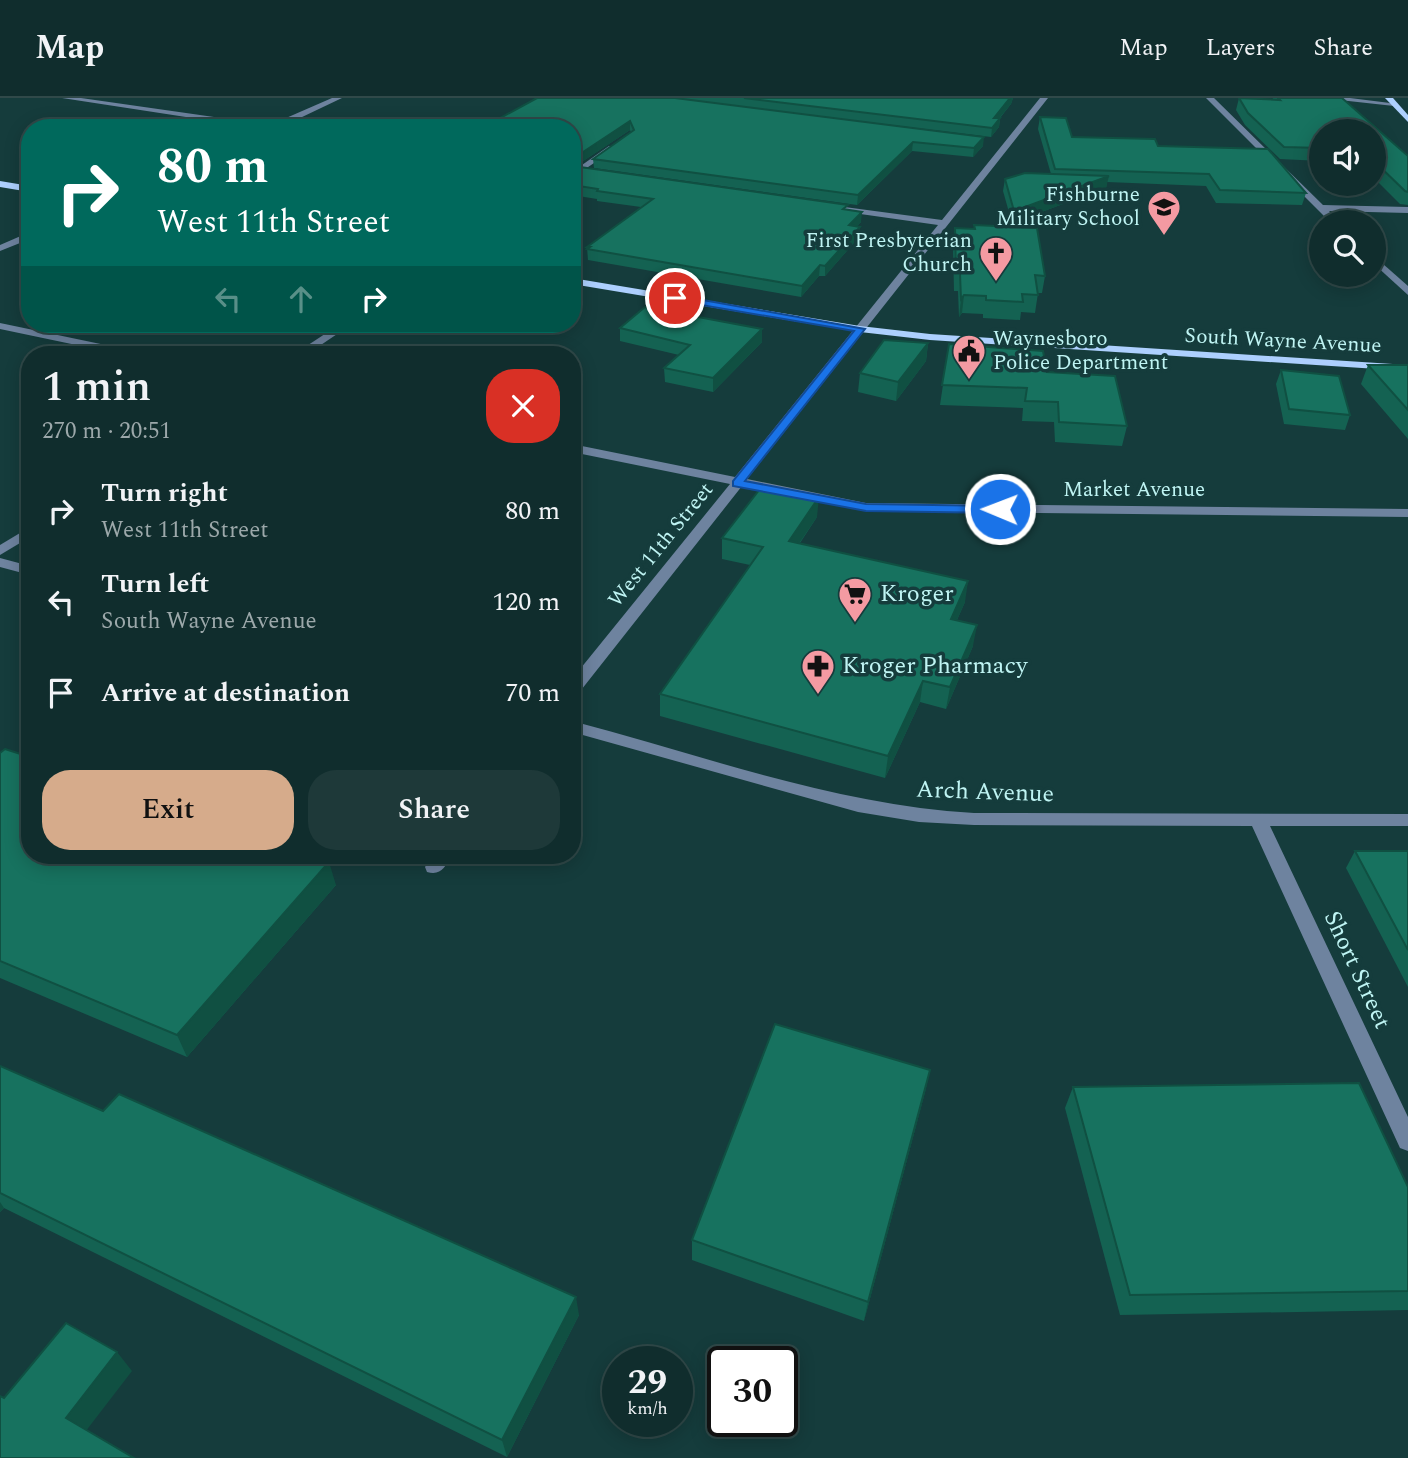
<!DOCTYPE html>
<meta charset="utf-8">
<style>
:root{--surface:#102d2d;--page:#1e3939;--text:#f1f3f6;--muted:#9ca8aa;--line:#304949;--accent:#d6ab8b}
body{margin:0;font-family:Spectral,serif;background:var(--page);color:var(--text);height:100vh;display:flex;flex-direction:column;font-size:26px;white-space:nowrap}
*{box-sizing:border-box;margin:0}
p{font-size:23px;color:var(--muted)}
.icon{flex:none;width:38px;height:38px;fill:none;stroke:currentColor;stroke-width:2;stroke-linecap:round;stroke-linejoin:round}
.map{position:relative;flex:1;overflow:hidden}
.drawer{position:absolute;left:21px;top:248px;width:560px;height:518px;display:flex;flex-direction:column;background:var(--surface);border-radius:28px;box-shadow:0 4px 18px #0003,0 0 0 2px var(--line)}
.drawer>*{flex:none}
.guide{position:absolute;left:21px;top:21px;width:560px;height:214px;border-radius:28px;box-shadow:0 4px 18px #0003,0 0 0 2px var(--line);background:#00695c;color:#fff;overflow:hidden}
.buttons{position:absolute;left:1309px;top:21px;display:grid;gap:14px}
.buttons a{display:grid;place-items:center;width:77px;height:77px;border-radius:50%;background:var(--surface);box-shadow:0 4px 18px #0003,0 0 0 2px var(--line);font-size:35px}
.speed{position:absolute;left:602px;top:1248px;display:flex;gap:14px;font-size:35px;font-weight:700;text-align:center}
.speed>*{display:grid;place-content:center;width:91px;height:91px;border-radius:50%;background:var(--surface);box-shadow:0 4px 18px #0003,0 0 0 2px var(--line);line-height:1}
.speed small{font-size:18px;font-weight:400}
.speed .limit{border:4px solid #111;border-radius:10px;background:#fff;color:#111}
.pin{position:absolute;display:grid;place-items:center;width:60px;height:60px;color:#fff;margin:-30px;border:4px solid #fff;border-radius:50%;box-shadow:0 2px 7px #0007}
.me{position:absolute;width:77px;margin:-38px;rotate:271deg;stroke-linejoin:round;filter:drop-shadow(0 0 5px #0008)}
.turn{display:flex;align-items:center;gap:24px;height:147px;padding:0 21px;font-size:32px}
.turn .icon{width:91px;height:91px;stroke-width:2.5}
.turn b{display:block;font-size:49px;line-height:60px}
.lanes{display:flex;align-items:center;height:66px;padding:0 21px;background:#0003;justify-content:center;gap:35px;direction:ltr}
.lanes .off{opacity:.35}
.round{display:grid;place-items:center;flex:none;width:74px;height:74px;border-radius:28px;background:var(--page)}
.summary{display:flex;align-items:center;justify-content:space-between;height:119px;padding:0 21px}
h1{font-size:42px;font-weight:600;line-height:52px}
.primary-button{display:flex;gap:14px;margin-top:auto;padding:14px 21px}
.primary-button a{flex:1;height:80px;border-radius:28px;background:var(--accent);color:#111;font-size:28px;font-weight:600;line-height:80px;text-align:center}
.primary-button a+a{background:var(--page);color:var(--text)}
ul{padding:0;list-style:none}
li{display:flex;align-items:center;gap:21px;height:91px;padding:0 21px}
li div{flex:1}
li b{display:block;font-size:26px}
li em{font-style:normal}
header{display:flex;align-items:center;gap:42px;box-sizing:border-box;height:98px;padding:0 35px;background:var(--surface);border-bottom:2px solid var(--line)}
header strong{font-size:33px}
nav{display:flex;gap:38px;margin-inline-start:auto;font-size:24px}
.map>svg:first-child{display:block}
.lines{fill:none;stroke-linecap:round;stroke-linejoin:round}
.minor{fill:#6e839f;fill-rule:evenodd}
.major{fill:#add0fe;fill-rule:evenodd}
.wall{fill:#146252}
.shaded-wall{fill:#105042}
.building{fill:#17725f;stroke:#105042;stroke-width:2}
.route{fill:#1a73e8;stroke:#114b97;stroke-width:2}
.labels{text-anchor:middle;dominant-baseline:central;stroke-width:7;stroke-linejoin:round;paint-order:stroke}
.far-poi-label{font-size:21px;fill:#bff4f3;stroke:#153c3c;text-anchor:end}
.far-street-label{font-size:21px;fill:#bff4f3;stroke:#153c3c}
.poi-label{font-size:24px;fill:#bff4f3;stroke:#153c3c;text-anchor:start}
.street-label{font-size:24px;fill:#bff4f3;stroke:#153c3c}
</style>
<header>
<strong>Map</strong>
<nav><a>Map</a><a>Layers</a><a>Share</a></nav>
</header>
<div class="map">
<svg width="1408" height="1360" viewBox="0 0 1408 1360">
<rect width="100%" height="100%" fill="#153c3c"/>
<g class="lines">
<g class="minor">
<polygon points="62,0 81,0 270,27 332,0 342,0 279,30 257,30"/>
<polygon points="1040,0 1048,0 747,381 866,405 1408,411 1408,419 866,413 742,388 578,596 572,597 572,581 730,386 572,354 572,346 735,379 938,127 825,111 821,108 822,106 942,122"/>
<polygon points="1206,0 1214,0 1323,107 1408,109 1408,115 1329,113 1340,124 1330,124"/>
<polygon points="1321,0 1350,0 1398,6 1394,8"/>
<polygon points="609,48 616,50 572,80 572,74"/>
<polygon points="30,134 30,141 0,153 0,147"/>
<polygon points="1374,158 1408,188 1408,197 1374,166"/>
<polygon points="0,225 139,254 145,257 124,257 0,231"/>
<polygon points="340,226 352,226 306,257 293,257"/>
<polygon points="30,429 30,439 0,457 0,447"/>
<polygon points="0,460 30,468 30,477 0,469"/>
<path d="M572,623c133,35 264,84 402,92l434,1v12h-138l138,291v34l-8,-3 -148,-322 -278,-1 -55,-3 -61,-10 -286,-80z"/>
<path d="M432,758h19c-6,11 -10,20 -24,16l-2,-5z"/>
</g>
<g class="major">
<polygon points="1385,0 1393,0 1408,17 1408,24"/>
<polygon points="0,83 30,88 30,94 0,89"/>
<polygon points="572,180 860,228 930,236 1408,267 1408,273 930,242 860,234 572,186"/>
</g>
</g>
<g class="wall">
<polygon points="537,0 1013,0 1011,6 1000,20 999,29 991,39 752,10 983,48 973,59 912,53 857,107 594,70 593,61 631,34 630,32 577,67 572,68 572,30"/>
<polygon points="1239,0 1272,2 1273,0 1342,0 1408,58 1408,107 1400,106 1374,80 1374,33 1321,33 1321,63 1280,61 1245,27 1236,12"/>
<polygon points="1040,19 1072,39 1158,48 1306,95 1302,107 1216,105 1206,88 1107,84 1106,90 1012,125 1003,93 1005,81 1051,76 1038,31"/>
<polygon points="572,71 848,112 861,124 857,128 860,129 859,139 825,178 819,178 801,199 588,162 587,149 641,109 597,103 597,101 572,97"/>
<polygon points="974,127 1045,178 1042,195 1038,195 1035,215 1021,214 1020,222 983,220 983,216 962,215 959,219 958,193 954,193 953,147 955,130 974,131"/>
<polygon points="620,230 762,244 713,294 665,284 664,270 679,257 620,243"/>
<polygon points="928,245 926,263 896,303 858,294 860,275"/>
<polygon points="949,246 1047,274 1127,328 1122,348 1055,344 1054,324 1022,323 1023,310 940,307"/>
<polygon points="1368,267 1408,267 1408,341 1361,286"/>
<polygon points="1281,272 1350,317 1345,332 1284,326 1276,286"/>
<polygon points="817,419 800,445 965,504 957,522 973,548 946,611 920,604 885,680 660,618 660,596 750,467 722,461 722,440"/>
<polygon points="0,655 336,787 187,959 0,880"/>
<polygon points="1355,753 1408,753 1408,889 1346,770"/>
<polygon points="0,968 579,1217 507,1359 4,1110 0,1114"/>
<polygon points="930,972 925,994 864,1223 692,1162 692,1142"/>
<polygon points="1073,989 1408,1089 1408,1212 1120,1217 1065,1010"/>
</g>
<g class="shaded-wall">
<polygon points="1009,0 1013,0 1011,6 992,29 994,20"/>
<polygon points="1000,20 999,29 991,39 992,30"/>
<polygon points="630,23 630,32 577,67 572,68 572,58"/>
<polygon points="984,39 983,48 973,59 974,50"/>
<polygon points="913,44 912,53 857,107 858,97"/>
<polygon points="1109,78 1106,90 1012,125 1014,113"/>
<polygon points="862,114 861,124 849,138 849,127"/>
<polygon points="860,129 859,139 825,178 825,168"/>
<polygon points="820,167 819,178 801,199 802,188"/>
<polygon points="964,197 962,215 959,219 961,201"/>
<polygon points="762,231 762,244 713,294 713,280"/>
<polygon points="928,245 926,263 896,303 898,284"/>
<polygon points="819,399 817,419 787,463 789,443"/>
<polygon points="968,483 965,504 948,542 951,521"/>
<polygon points="977,527 973,548 946,611 950,589"/>
<polygon points="923,583 920,604 885,680 888,658"/>
<polygon points="329,764 336,787 187,959 177,937"/>
<polygon points="930,972 925,994 864,1223 868,1204"/>
<polygon points="0,1104 4,1110 0,1114"/>
<polygon points="576,1199 579,1217 507,1359 502,1342"/>
<polygon points="117,1254 132,1273 82,1338 66,1320"/>
</g>
<g class="building">
<polygon points="537,0 675,0 984,39 974,50 913,44 858,97 593,61 634,32 630,23 577,58 572,58 572,30 482,30"/>
<polygon points="744,0 1010,0 994,20 1000,20 992,30"/>
<polygon points="1239,0 1280,2 1278,0 1342,0 1408,58 1408,94 1405,93 1374,63 1374,33 1321,33 1321,50 1284,49 1248,15"/>
<polygon points="1040,19 1066,20 1072,39 1155,41 1158,48 1268,51 1306,95 1220,92 1209,76 1055,71"/>
<polygon points="580,69 848,107 843,111 862,114 849,127 860,129 825,168 820,167 802,188 587,151 590,149 587,149 653,101 597,93 598,91 572,87 572,71"/>
<polygon points="1025,75 1109,78 1014,113 1005,81"/>
<polygon points="974,127 1037,130 1045,178 1035,177 1038,197 1022,196 1023,204 986,202 986,198 964,197 961,201 960,176 956,175 955,130 975,131"/>
<polygon points="645,209 762,231 713,280 664,270 690,247 620,230"/>
<polygon points="884,242 928,245 898,284 860,275"/>
<polygon points="949,246 1043,253 1047,274 1115,278 1127,328 1059,324 1058,304 1025,303 1027,290 942,287"/>
<polygon points="1368,267 1408,267 1408,312"/>
<polygon points="1281,272 1339,278 1350,317 1289,311"/>
<polygon points="763,387 819,399 789,443 968,483 951,521 977,527 950,589 923,583 888,658 660,596 763,449 722,440"/>
<polygon points="5,651 30,659 30,758 311,758 329,764 177,937 0,863 0,655"/>
<polygon points="1355,753 1408,753 1408,852"/>
<polygon points="775,926 930,972 868,1204 692,1142"/>
<polygon points="0,968 103,1013 119,996 576,1199 502,1342 0,1095"/>
<polygon points="1359,985 1408,1089 1408,1193 1130,1197 1073,989"/>
<polygon points="66,1225 117,1254 66,1320 134,1360 0,1360 0,1298 4,1300"/>
</g>
<polygon class="route" points="675,197 865,231 745,383 866,406 1000,408 1006,411 1000,415 866,413 733,388 733,383 854,233 672,202 672,198"/>
<defs>
<symbol id="school-pin" viewBox="-11 -11 22 30"><path d="M0 17L-7.5 6A9.5 9.5 0 1 1 7.5 6Z" fill="#f49aa2" stroke="#153c3c"/><path d="M0-5L7-2L0 1L-7-2ZM-4 1L0 2.5L4 1V4Q0 6-4 4Z" fill="#111"/></symbol>
<symbol id="church-pin" viewBox="-11 -11 22 30"><path d="M0 17L-7.5 6A9.5 9.5 0 1 1 7.5 6Z" fill="#f49aa2" stroke="#153c3c"/><path d="M-1.2-6h2.4v3.5h3.3v2.4h-3.3V6h-2.4V-.1h-3.3v-2.4h3.3Z" fill="#111"/></symbol>
<symbol id="civic-pin" viewBox="-11 -11 22 30"><path d="M0 17L-7.5 6A9.5 9.5 0 1 1 7.5 6Z" fill="#f49aa2" stroke="#153c3c"/><path d="M-.6-6.5H3V-4.5H.6V-3L4-1V1h2V6H-6V1h2V-1L-.6-3ZM-1.2 2.5V6h2.4V2.5Z" fill="#111"/></symbol>
<symbol id="supermarket-pin" viewBox="-11 -11 22 30"><path d="M0 17L-7.5 6A9.5 9.5 0 1 1 7.5 6Z" fill="#f49aa2" stroke="#153c3c"/><path d="M-6-5.5h2.5l.6 2H6L4.5 2H-2.5L-4.4-4H-6ZM-1.5 3.2a1.3 1.3 0 1 0 .1 0ZM3 3.2a1.3 1.3 0 1 0 .1 0Z" fill="#111"/></symbol>
<symbol id="pharmacy-pin" viewBox="-11 -11 22 30"><path d="M0 17L-7.5 6A9.5 9.5 0 1 1 7.5 6Z" fill="#f49aa2" stroke="#153c3c"/><path d="M-2-6h4v4h4v4h-4v4h-4v-4h-4v-4h4Z" fill="#111"/></symbol>
</defs>
<g fill-rule="evenodd">
<use href="#school-pin" x="1145" y="90" width="38" height="52"/>
<use href="#church-pin" x="977" y="136" width="38" height="52"/>
<use href="#civic-pin" x="950" y="234" width="38" height="52"/>
<use href="#supermarket-pin" x="836" y="477" width="38" height="52"/>
<use href="#pharmacy-pin" x="799" y="549" width="38" height="52"/>
</g>
<g class="labels">
<g class="far-poi-label">
<text x="1140" y="97">Fishburne<tspan x="1140" dy="24">Military School</tspan></text>
<text x="972" y="143">First Presbyterian<tspan x="972" dy="24">Church</tspan></text>
<text x="993" y="241" text-anchor="start">Waynesboro<tspan x="993" dy="24">Police Department</tspan></text>
</g>
<g class="far-street-label">
<text transform="translate(1283 243) rotate(3)">South Wayne Avenue</text>
<text x="1134" y="392">Market Avenue</text>
<text transform="translate(661 447) rotate(-51)">West 11th Street</text>
</g>
<g class="poi-label">
<text x="880" y="496">Kroger</text>
<text x="842" y="568">Kroger Pharmacy</text>
</g>
<g class="street-label">
<text transform="translate(985 694) rotate(2)">Arch Avenue</text>
<text transform="translate(1357 872) rotate(65)">Short Street</text>
</g>
</g>
</svg>
<div class="buttons">
<a><svg class="icon" aria-label="sound" viewBox="0 0 24 24"><path d="M4 9h4l5-4v14l-5-4H4zM17 9q2 3 0 6"/></svg></a>
<a><svg class="icon" aria-label="search" viewBox="0 0 24 24"><circle cx="10" cy="10" r="6"/><path d="M15 15l6 6"/></svg></a>
</div>
<div class="speed"><div>29<small>km/h</small></div><div class="limit">30</div></div>
<div class="pin" style="left:675px;top:200px;background:#d93025"><svg class="icon" aria-label="arrive" viewBox="0 0 24 24"><path d="M6 21V4h12l-3 4 3 4H6"/></svg></div>
<svg class="me" style="left:1000px;top:411px" viewBox="-20 -20 40 40"><circle r="17" fill="#1a73e8" stroke="#fff" stroke-width="3"/><path d="M0-11L8 9 0 5-8 9z" fill="#fff"/></svg>
<div class="guide">
<div class="turn"><svg class="icon" aria-label="right" viewBox="0 0 24 24"><path d="M7 20v-9h11M14 6l5 5-5 5"/></svg><div><b>80 m</b>West 11th Street</div></div>
<div class="lanes"><svg class="icon off" aria-label="left" viewBox="0 0 24 24"><path d="M17 20v-9H6M10 6l-5 5 5 5"/></svg><svg class="icon off" aria-label="ahead" viewBox="0 0 24 24"><path d="M12 20V5M6 11l6-6 6 6"/></svg><svg class="icon" aria-label="right" viewBox="0 0 24 24"><path d="M7 20v-9h11M14 6l5 5-5 5"/></svg></div>
</div>
<section class="drawer">
<div class="summary"><div><h1>1 min</h1><p>270 m · 20:51</p></div><a class="round" style="background:#d93025;color:#fff"><svg class="icon" aria-label="close" viewBox="0 0 24 24"><path d="M6 6l12 12M18 6L6 18"/></svg></a></div>
<ul>
<li><svg class="icon" aria-label="right" viewBox="0 0 24 24"><path d="M7 20v-9h11M14 6l5 5-5 5"/></svg><div><b>Turn right</b><p>West 11th Street</p></div><em>80 m</em></li>
<li><svg class="icon" aria-label="left" viewBox="0 0 24 24"><path d="M17 20v-9H6M10 6l-5 5 5 5"/></svg><div><b>Turn left</b><p>South Wayne Avenue</p></div><em>120 m</em></li>
<li><svg class="icon" aria-label="arrive" viewBox="0 0 24 24"><path d="M6 21V4h12l-3 4 3 4H6"/></svg><div><b>Arrive at destination</b></div><em>70 m</em></li>
</ul>
<div class="primary-button"><a>Exit</a><a>Share</a></div>
</section>
</div>
